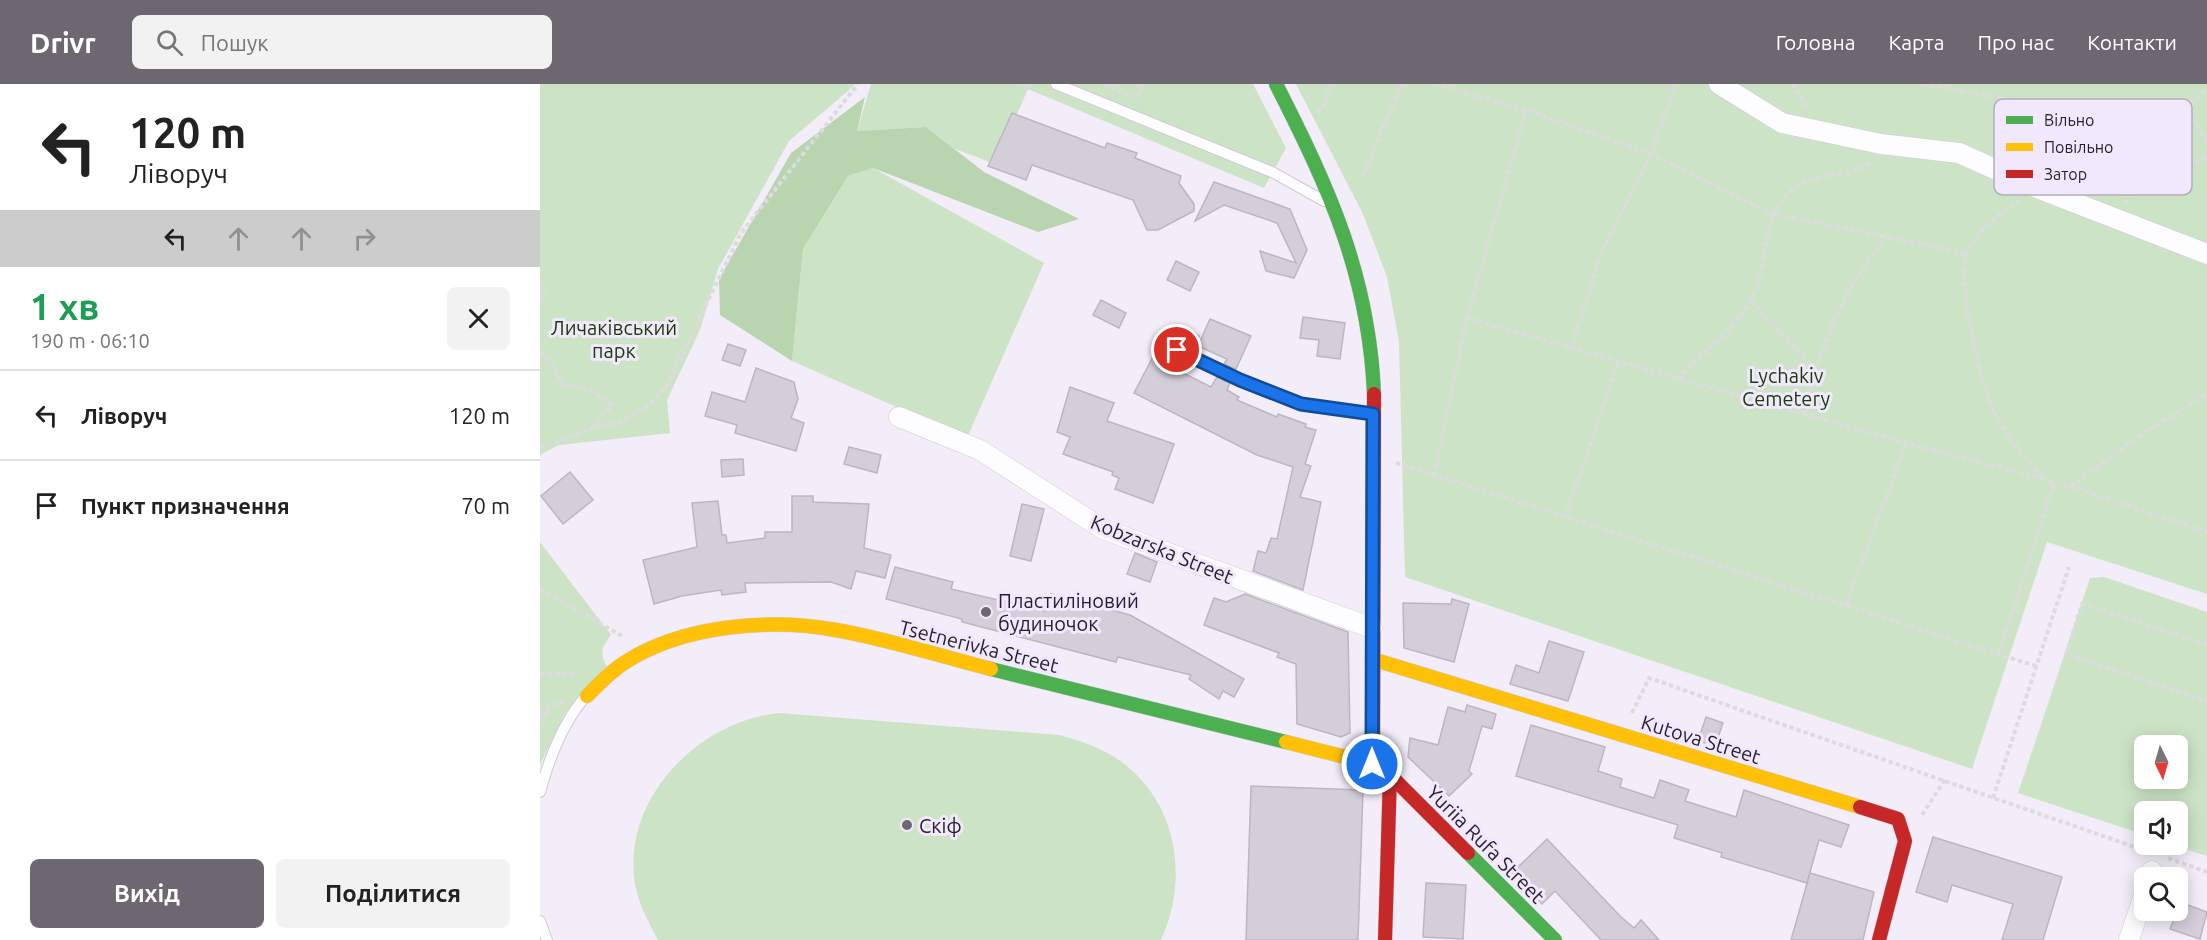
<!DOCTYPE html>
<html lang="uk">
<meta charset="utf-8">
<style>
:root{--surface:#fff;--page:#f2f2f2;--text:#222;--muted:#767676;--line:#e0e0e0;--accent:#6c6771}
body{margin:0;font-family:Ubuntu,sans-serif;background:var(--page);color:var(--text);height:100vh;display:flex;flex-direction:column;font-size:22px;white-space:nowrap}
*{box-sizing:border-box;margin:0}
p{font-size:20px;color:var(--muted)}
.icon{flex:none;width:33px;height:33px;fill:none;stroke:currentColor;stroke-width:2;stroke-linecap:round;stroke-linejoin:round}
.map{position:relative;flex:1;overflow:hidden}
.drawer{display:flex;flex-direction:column;background:var(--surface);width:540px}
.drawer>*{flex:none}
.banner{background:#fff;color:var(--text);overflow:hidden}
.needle{width:39px;rotate:175deg}
.tools{position:absolute;left:1594px;top:651px;display:grid;gap:12px}
.tools a{display:grid;place-items:center;width:54px;height:54px;border-radius:9px;background:var(--surface);box-shadow:0 3px 15px #0003;font-size:30px}
.pin{position:absolute;display:grid;place-items:center;width:51px;height:51px;color:#fff;margin:-26px;border:3px solid #fff;border-radius:50%;box-shadow:0 2px 6px #0007}
.me{position:absolute;width:66px;margin:-33px;rotate:0deg;stroke-linejoin:round;filter:drop-shadow(0 0 4px #0008)}
.turn{display:flex;align-items:center;gap:21px;height:126px;padding:0 30px;font-size:27px}
.turn .icon{width:78px;height:78px;stroke-width:2.5}
.turn b{display:block;font-size:42px;line-height:51px}
.lanes{display:flex;align-items:center;height:57px;padding:0 30px;background:#0003;justify-content:center;gap:30px;direction:ltr}
.lanes .off{opacity:.35}
.round{display:grid;place-items:center;flex:none;width:63px;height:63px;border-radius:9px;background:var(--page)}
.summary{display:flex;align-items:center;justify-content:space-between;height:102px;padding:0 30px}
h1{font-size:36px;font-weight:700;line-height:45px;color:#1e9e55}
.button{display:flex;gap:12px;margin-top:auto;padding:12px 30px}
.button a{flex:1;height:69px;border-radius:9px;background:var(--accent);color:#fff;font-size:24px;font-weight:700;line-height:69px;text-align:center}
.button a+a{background:var(--page);color:var(--text)}
ul{padding:0;list-style:none}
li{display:flex;align-items:center;gap:18px;height:90px;padding:0 30px;border-top:2px solid var(--line)}
li div{flex:1}
li b{display:block;font-size:22px}
li em{font-style:normal}
header{display:flex;align-items:center;gap:36px;box-sizing:border-box;height:84px;padding:0 30px;background:var(--accent);color:#fff}
header strong{font-size:28px}
nav{display:flex;gap:33px;margin-inline-start:auto;font-size:21px}
.search{width:420px;height:54px;background:var(--page);display:flex;align-items:center;gap:15px;box-sizing:border-box;padding:0 21px;border-radius:9px;color:var(--muted);font-size:22px}
main{display:flex;flex:1;min-height:0}
.map>svg:first-child{display:block}
.green{fill:#cde3c6;fill-rule:evenodd}
.forest{fill:#b8d5af}
.building{fill:#d3ced8;stroke:#bbb7c0;stroke-width:1.5}
.lines{fill:none;stroke-linecap:round;stroke-linejoin:round}
.lane-casing{stroke:#cec9d3;stroke-width:12}
.street-casing{stroke:#cec9d3;stroke-width:21}
.fast-casing{stroke:#cec9d3;stroke-width:15}
.slow-casing{stroke:#cec9d3;stroke-width:15}
.jam-casing{stroke:#cec9d3;stroke-width:15}
.path{stroke:#dddbdf;stroke-width:4;stroke-dasharray:4.5 3;stroke-linecap:butt}
.lane{stroke:#fdfcfe;stroke-width:10}
.street{stroke:#fdfcfe;stroke-width:20}
.fast{stroke:#4caf50;stroke-width:14}
.slow{stroke:#ffc107;stroke-width:14}
.jam{stroke:#c62828;stroke-width:14}
.route-casing{stroke:#114b97;stroke-width:15}
.route{stroke:#1a73e8;stroke-width:10}
.poi-dot{fill:#6c6771;stroke:#f2e8fd;stroke-width:2}
.labels{text-anchor:middle;dominant-baseline:central;stroke-width:6;stroke-linejoin:round;paint-order:stroke}
.park-label{font-size:20px;fill:#173c04;stroke:#f2e8fd}
.street-label{font-size:20px;fill:#241f29;stroke:#f2e8fd}
.poi-label{font-size:20px;fill:#241f29;stroke:#f2e8fd;text-anchor:start}
.key{fill:#f2e8fd;stroke:#b4acbd;stroke-width:1.5}
.key-label{font-size:16px;fill:#241f29}
</style>
<header>
<strong>Drivr</strong>
<div class="search"><svg class="icon" aria-label="search" viewBox="0 0 24 24"><circle cx="10" cy="10" r="6"/><path d="M15 15l6 6"/></svg>Пошук</div>
<nav><a>Головна</a><a>Карта</a><a>Про нас</a><a>Контакти</a></nav>
</header>
<main>
<section class="drawer">
<div class="banner">
<div class="turn"><svg class="icon" aria-label="left" viewBox="0 0 24 24"><path d="M17 20v-9H6M10 6l-5 5 5 5"/></svg><div><b>120 m</b>Ліворуч</div></div>
<div class="lanes"><svg class="icon" aria-label="left" viewBox="0 0 24 24"><path d="M17 20v-9H6M10 6l-5 5 5 5"/></svg><svg class="icon off" aria-label="ahead" viewBox="0 0 24 24"><path d="M12 20V5M6 11l6-6 6 6"/></svg><svg class="icon off" aria-label="ahead" viewBox="0 0 24 24"><path d="M12 20V5M6 11l6-6 6 6"/></svg><svg class="icon off" aria-label="right" viewBox="0 0 24 24"><path d="M7 20v-9h11M14 6l5 5-5 5"/></svg></div>
</div>
<div class="summary"><div><h1>1 хв</h1><p>190 m · 06:10</p></div><a class="round"><svg class="icon" aria-label="close" viewBox="0 0 24 24"><path d="M6 6l12 12M18 6L6 18"/></svg></a></div>
<ul>
<li><svg class="icon" aria-label="left" viewBox="0 0 24 24"><path d="M17 20v-9H6M10 6l-5 5 5 5"/></svg><div><b>Ліворуч</b></div><em>120 m</em></li>
<li><svg class="icon" aria-label="arrive" viewBox="0 0 24 24"><path d="M6 21V4h12l-3 4 3 4H6"/></svg><div><b>Пункт призначення</b></div><em>70 m</em></li>
</ul>
<div class="button"><a>Вихід</a><a>Поділитися</a></div>
</section>
<div class="map">
<svg width="1667" height="856" viewBox="0 0 1667 856">
<rect width="100%" height="100%" fill="#f2edf8"/>
<g class="green">
<polygon points="0,0 316,0 249,57 178,185 160,246 127,316 130,349 19,361 0,371"/>
<polygon points="331,0 713,0 746,64 724,104 488,5 455,80 415,65 386,43 317,47"/>
<polygon points="756,0 1667,0 1667,510 1507,458 1432,685 865,493 859,258 847,193 823,130"/>
<polygon points="333,84 504,179 427,354 252,277 263,165 308,92"/>
<path d="M0,458l71,93c-9,12 -12,18 -4,32l-42,46 -25,52z"/>
<path d="M1564,493l103,35v244l-35,-11 6,-1v-32h-33v23l-127,-42 72,-215zM1605,662h33v32h-33z"/>
<path d="M239,629l280,22c22,6 44,13 63,27 56,43 67,116 39,178h-503c-11,-21 -22,-40 -24,-64 -8,-82 67,-155 145,-163z"/>
</g>
<polygon class="forest" points="325,13 317,47 386,43 444,88 539,135 498,148 333,84 308,92 263,165 252,277 180,231 179,195 251,69"/>
<g class="building">
<polygon points="472,29 565,64 567,59 597,69 595,74 641,92 639,99 654,120 654,127 618,146 607,146 593,116 492,81 486,96 448,82"/>
<polygon points="674,98 750,125 767,166 754,194 726,187 720,167 756,179 737,139 684,121 655,137"/>
<polygon points="636,177 659,188 650,207 627,196"/>
<polygon points="561,216 586,229 579,244 553,231"/>
<polygon points="763,233 805,239 800,275 777,272 779,256 760,254"/>
<polygon points="670,235 711,252 696,285 684,280 687,275 658,262"/>
<polygon points="641,243 659,252 653,265 640,259 632,260"/>
<polygon points="188,260 206,266 200,282 182,276"/>
<polygon points="630,265 633,272 646,278 641,288 671,303 677,293 690,299 687,306 699,313 697,316 737,333 738,330 766,340 765,343 776,346 765,380 771,382 760,413 781,418 763,506 713,487 718,467 726,469 731,454 737,455 753,383 717,371 594,309 614,271 624,276"/>
<polygon points="216,284 254,298 258,315 251,334 264,339 256,367 195,349 197,341 165,332 172,308 205,318"/>
<polygon points="530,303 574,319 567,337 634,360 613,419 575,405 579,394 572,391 573,388 523,370 530,353 517,348"/>
<polygon points="309,363 341,371 337,389 304,380"/>
<polygon points="203,375 204,391 182,393 181,376"/>
<polygon points="30,388 53,416 23,440 1,412"/>
<polygon points="252,412 273,412 273,418 329,420 324,464 351,471 345,494 316,487 311,505 291,498 205,499 206,508 182,511 181,506 142,512 114,520 103,476 157,463 152,419 178,417 182,451 186,451 187,459 225,454 225,448 252,448"/>
<polygon points="482,420 504,425 491,477 470,472"/>
<polygon points="595,469 617,478 610,498 587,490"/>
<polygon points="355,483 413,498 411,505 506,527 511,510 590,531 704,595 694,613 683,607 679,615 649,595 651,591 578,573 576,578 422,538 422,535 346,515"/>
<polygon points="705,510 808,548 810,649 801,653 757,640 756,580 737,573 739,569 664,541 674,514 686,518"/>
<polygon points="912,515 929,520 914,578 864,564 863,519 911,520"/>
<polygon points="1009,557 1044,568 1028,617 970,600 976,581 999,589"/>
<polygon points="927,621 956,630 952,645 942,642 929,687 932,690 909,712 868,673 870,654 898,661 908,623 925,628"/>
<polygon points="1166,633 1183,639 1175,662 1158,657"/>
<polygon points="991,641 1065,663 1058,687 1082,695 1080,703 1114,714 1120,696 1149,706 1145,717 1196,733 1204,706 1309,741 1301,763 1279,756 1267,799 1181,773 1182,769 1134,754 1138,741 976,692"/>
<polygon points="711,702 823,706 818,856 706,856"/>
<polygon points="1393,753 1522,793 1503,856 1462,856 1473,820 1412,801 1407,818 1376,808"/>
<polygon points="1007,755 1080,832 1094,844 1101,836 1119,856 1061,856 1015,807 1002,820 972,789"/>
<polygon points="1270,789 1334,808 1323,856 1251,856"/>
<polygon points="886,799 926,801 923,855 883,853"/>
<polygon points="1640,818 1667,828 1660,855 1630,845"/>
</g>
<g class="lines">
<defs>
<g id="lane">
<polyline points="516,0 734,89 784,117"/>
<polyline points="637,266 717,303 761,320 832,330"/>
<path d="M0,708c9,-33 23,-70 46,-96"/>
<polyline points="0,837 7,856"/>
</g>
<g id="street">
<polyline points="1179,0 1242,39 1341,60 1419,69 1502,106 1667,170"/>
<polyline points="359,333 440,366 563,445 832,544"/>
<polyline points="1610,794 1612,787"/>
<polyline points="1589,856 1605,808"/>
</g>
<g id="fast">
<path d="M736,0c53,104 93,191 98,310"/>
<polyline points="451,585 746,658"/>
<polyline points="928,769 1015,856"/>
</g>
<g id="slow">
<polyline points="832,575 1320,723"/>
<path d="M47,612c12,-12 23,-24 37,-33 58,-38 146,-45 212,-33 52,9 104,26 155,39"/>
<polyline points="746,658 833,680"/>
</g>
<g id="jam">
<polyline points="834,310 833,680 850,691 928,769"/>
<polyline points="1320,723 1358,735 1365,757 1339,856"/>
<polyline points="845,856 850,691"/>
</g>
</defs>
<use href="#lane" class="lane-casing"/>
<use href="#street" class="street-casing"/>
<use href="#fast" class="fast-casing"/>
<use href="#slow" class="slow-casing"/>
<use href="#jam" class="jam-casing"/>
<g class="path">
<polyline points="477,0 488,5 491,0"/>
<polyline points="564,0 593,13"/>
<polyline points="895,0 986,26 1111,70 1232,130 1426,169"/>
<polyline points="1252,0 1268,25"/>
<polyline points="1383,0 1488,19 1575,26 1648,21 1667,5"/>
<polyline points="597,14 602,0"/>
<polyline points="1648,21 1667,61"/>
<polyline points="777,28 787,18 789,0"/>
<polyline points="823,93 861,0"/>
<path d="M1480,117c-15,6 -51,38 -54,54 -7,33 13,125 28,156 11,25 30,46 48,66"/>
<polyline points="1585,119 1593,108 1667,73"/>
<polyline points="0,199 5,203 0,216"/>
<polyline points="1211,217 1275,285"/>
<polyline points="927,234 986,27"/>
<polyline points="1031,266 1062,167 1111,70 1136,0"/>
<polyline points="0,268 13,281 23,300 50,306 72,321 53,344"/>
<path d="M1137,295c24,-24 56,-47 73,-77 19,-32 10,-75 34,-104 29,-33 60,-15 87,-36"/>
<path d="M1263,330c19,-69 37,-120 83,-177"/>
<polyline points="0,364 53,344 78,339 106,324 127,301 201,149 318,0"/>
<polyline points="856,379 1496,582"/>
<polyline points="894,392 927,234 1366,359 1530,402 1667,448"/>
<polyline points="1531,402 1602,350 1667,310"/>
<polyline points="1025,433 1078,279"/>
<polyline points="0,505 84,553"/>
<polyline points="1306,521 1366,359"/>
<polyline points="1667,560 1542,520 1526,570 1667,617"/>
<polyline points="1459,570 1514,399"/>
<polyline points="0,590 36,590"/>
<polyline points="1092,629 1109,594 1609,768"/>
<polyline points="0,631 14,620 23,618"/>
<polyline points="0,638 9,627"/>
<polyline points="1453,714 1529,483"/>
<polyline points="1382,731 1405,696"/>
<polyline points="1628,774 1667,788"/>
</g>
<use href="#lane" class="lane"/>
<use href="#street" class="street"/>
<use href="#fast" class="fast"/>
<use href="#slow" class="slow"/>
<use href="#jam" class="jam"/>
</g>
<g class="lines">
<defs>
<polyline id="route" points="637,266 700,296 761,320 833,330 832,680"/>
</defs>
<use href="#route" class="route-casing"/>
<use href="#route" class="route"/>
</g>
<g class="poi-dot">
<circle cx="446" cy="528" r="6"/>
<circle cx="367" cy="741" r="6"/>
</g>
<g class="labels">
<g class="park-label">
<text x="74" y="243">Личаківський<tspan x="74" dy="23">парк</tspan></text>
<text x="1246" y="291">Lychakiv<tspan x="1246" dy="23">Cemetery</tspan></text>
</g>
<g class="street-label">
<text transform="translate(622 465) rotate(22)">Kobzarska Street</text>
<text transform="translate(439 562) rotate(14)">Tsetnerivka Street</text>
<text transform="translate(1161 655) rotate(17)">Kutova Street</text>
<text transform="translate(946 760) rotate(45)">Yuriia Rufa Street</text>
</g>
<g class="poi-label">
<text x="458" y="516">Пластиліновий<tspan x="458" dy="23">будиночок</tspan></text>
<text x="379" y="741">Скіф</text>
</g>
</g>
<rect x="1454" y="15" width="198" height="96" rx="9" class="key"/>
<rect x="1466" y="32" width="27" height="8" fill="#4caf50"/>
<rect x="1466" y="59" width="27" height="8" fill="#ffc107"/>
<rect x="1466" y="86" width="27" height="8" fill="#c62828"/>
<g class="key-label">
<text x="1504" y="42">Вільно</text>
<text x="1504" y="69">Повільно</text>
<text x="1504" y="96">Затор</text>
</g>
</svg>
<div class="tools">
<a><svg class="needle" viewBox="-14 -14 28 28"><path d="M0-13l5 13h-10z" fill="#e53935"/><path d="M0 13l5-13h-10z" fill="#767676"/></svg></a>
<a><svg class="icon" aria-label="sound" viewBox="0 0 24 24"><path d="M4 9h4l5-4v14l-5-4H4zM17 9q2 3 0 6"/></svg></a>
<a><svg class="icon" aria-label="search" viewBox="0 0 24 24"><circle cx="10" cy="10" r="6"/><path d="M15 15l6 6"/></svg></a>
</div>
<div class="pin" style="left:637px;top:266px;background:#d93025"><svg class="icon" aria-label="arrive" viewBox="0 0 24 24"><path d="M6 21V4h12l-3 4 3 4H6"/></svg></div>
<svg class="me" style="left:832px;top:680px" viewBox="-20 -20 40 40"><circle r="17" fill="#1a73e8" stroke="#fff" stroke-width="3"/><path d="M0-11L8 9 0 5-8 9z" fill="#fff"/></svg>
</div>
</main>
